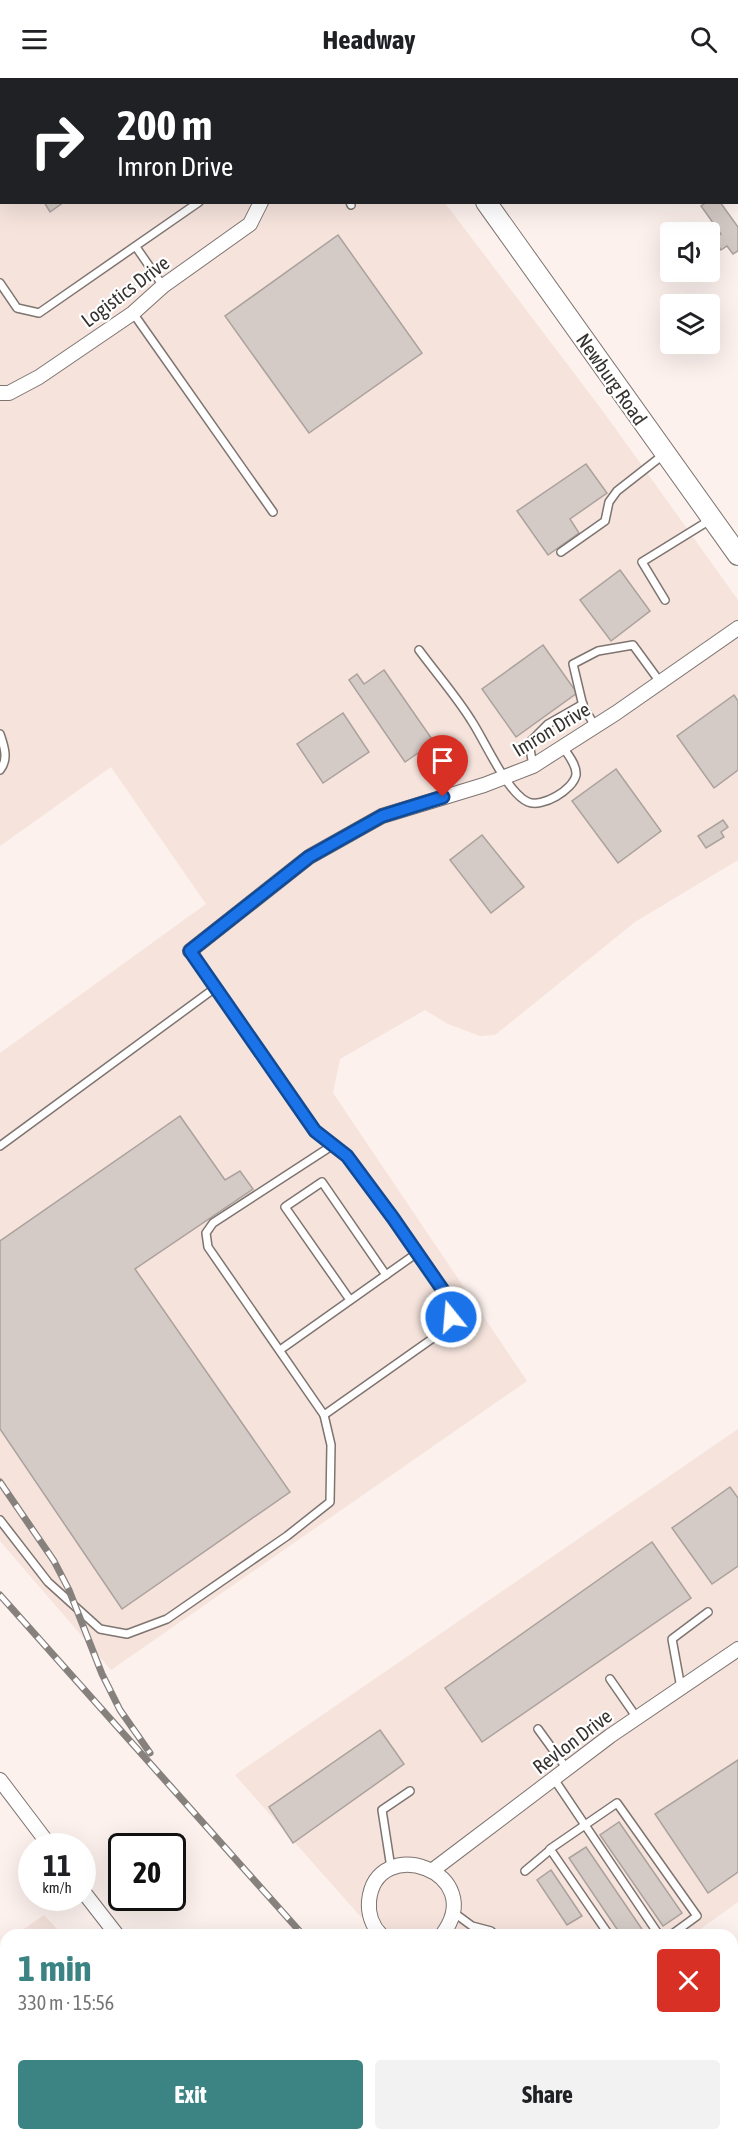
<!DOCTYPE html>
<meta charset="utf-8">
<style>
:root{--surface:#fff;--page:#f2f2f2;--text:#202124;--muted:#757577;--accent:#3c8484}
body{margin:0;font-family:"Asap Condensed",sans-serif;background:var(--page);color:var(--text);height:100vh;display:flex;flex-direction:column;font-size:22px;white-space:nowrap}
*{box-sizing:border-box;margin:0}
p{font-size:20px;color:var(--muted)}
.icon{flex:none;width:33px;height:33px;fill:none;stroke:currentColor;stroke-width:2;stroke-linecap:round;stroke-linejoin:round}
.map{position:relative;flex:1;overflow:hidden}
.side{position:absolute;left:0px;top:1851px;width:738px;height:212px;display:flex;flex-direction:column;background:var(--surface);border-radius:18px 18px 0 0;box-shadow:0 6px 24px #0002}
.side>*{flex:none}
.banner{position:absolute;left:0px;top:0px;width:738px;height:126px;box-shadow:0 6px 24px #0002;background:#202124;color:#fff;overflow:hidden}
.fabs{position:absolute;left:660px;top:144px;display:grid;gap:12px}
.fabs a{display:grid;place-items:center;width:60px;height:60px;border-radius:6px;background:var(--surface);box-shadow:0 6px 24px #0002;font-size:30px}
.speed{position:absolute;left:18px;top:1755px;display:flex;gap:12px;font-size:30px;font-weight:700;text-align:center}
.speed>*{display:grid;place-content:center;width:78px;height:78px;border-radius:50%;background:var(--surface);box-shadow:0 6px 24px #0002;line-height:1}
.speed small{font-size:15px;font-weight:400}
.speed .limit{border:3px solid #111;border-radius:9px;background:#fff;color:#111}
.pin{position:absolute;display:grid;place-items:center;width:51px;height:51px;color:#fff;margin:-62px -26px;border-radius:50% 50% 50% 0;rotate:-45deg;box-shadow:0 0 6px #0007}
.pin .icon{rotate:45deg}
.me{position:absolute;width:66px;margin:-33px;rotate:343deg;stroke-linejoin:round;filter:drop-shadow(0 0 4px #0008)}
.turn{display:flex;align-items:center;gap:21px;height:126px;padding:0 18px;font-size:27px}
.turn .icon{width:78px;height:78px;stroke-width:2.5}
.turn b{display:block;font-size:42px;line-height:51px}
.round{display:grid;place-items:center;flex:none;width:63px;height:63px;border-radius:6px;background:var(--page)}
.summary{display:flex;align-items:center;justify-content:space-between;height:102px;padding:0 18px}
h1{font-size:36px;font-weight:700;line-height:45px;color:var(--accent)}
.cta{display:flex;gap:12px;margin-top:auto;padding:12px 18px}
.cta a{flex:1;height:69px;border-radius:6px;background:var(--accent);color:#fff;font-size:24px;font-weight:700;line-height:69px;text-align:center}
.cta a+a{background:var(--page);color:var(--text)}
header{display:flex;justify-content:space-between;align-items:center;height:78px;padding:0 18px;background:var(--surface);font-size:27px;font-weight:700}
.map>svg:first-child{display:block}
.built{fill:#f5e3dc}
.building{fill:#d4cac6;stroke:#aba19d;stroke-width:1.5}
.lines{fill:none;stroke-linecap:round;stroke-linejoin:round}
.lane-casing{stroke:#7e7470;stroke-width:10}
.street-casing{stroke:#7e7470;stroke-width:16}
.secondary-casing{stroke:#7e7470;stroke-width:22}
.lane{stroke:#fff;stroke-width:7}
.street{stroke:#fff;stroke-width:14}
.secondary{stroke:#fff;stroke-width:20}
.rail-casing{stroke:#87817e;stroke-width:7}
.rail{stroke:#fff;stroke-width:4.5;stroke-dasharray:14;stroke-linecap:butt}
.route-casing{stroke:#114b97;stroke-width:15}
.route{stroke:#1a73e8;stroke-width:10}
.labels{text-anchor:middle;dominant-baseline:central;stroke-width:4.5;stroke-linejoin:round;paint-order:stroke}
.street-label{font-size:20px;fill:#363230;stroke:#fff}
</style>
<header><svg class="icon" aria-label="menu" viewBox="0 0 24 24"><path d="M4 6h16M4 12h16M4 18h16"/></svg>Headway<svg class="icon" aria-label="search" viewBox="0 0 24 24"><circle cx="10" cy="10" r="6"/><path d="M15 15l6 6"/></svg></header>
<div class="map">
<svg width="738" height="2062" viewBox="0 0 738 2062">
<rect width="100%" height="100%" fill="#fcf1ed"/>
<g class="built">
<polygon points="0,0 351,0 352,1 2,2 2,124 445,125 605,336 738,522 738,782 635,844 495,957 480,958 448,946 425,932 340,981 333,1015 527,1303 111,1592 0,1463 0,975 206,826 111,689 0,768"/>
<polygon points="738,1351 738,1824 692,1857 377,1857 235,1697"/>
<polygon points="44,1837 63,1857 14,1857 24,1851"/>
<polygon points="6,1863 6,2056 251,2056 256,2062 0,2062 0,1867"/>
</g>
<g class="building">
<polygon points="0,0 168,0 169,2 2,2 2,63"/>
<polygon points="44,124 64,124 50,134"/>
<polygon points="707,124 720,124 738,149 738,173 733,176 727,168 721,172 714,161 721,156 701,128"/>
<polygon points="338,157 422,275 309,355 225,238"/>
<polygon points="586,386 607,415 570,441 579,455 548,477 517,433"/>
<polygon points="620,492 650,533 611,563 580,522"/>
<polygon points="543,567 577,615 516,659 482,611"/>
<polygon points="384,592 434,664 405,684 349,602 357,596 364,606"/>
<polygon points="734,617 738,623 738,692 714,710 677,658"/>
<polygon points="343,635 369,674 323,705 297,666"/>
<polygon points="616,691 661,753 618,785 572,723"/>
<polygon points="723,742 728,749 721,754 724,759 706,770 698,758"/>
<polygon points="482,757 524,809 491,835 450,782"/>
<polygon points="180,1038 225,1102 240,1093 253,1111 135,1191 290,1414 122,1531 0,1351 0,1163"/>
<polygon points="730,1409 738,1420 738,1488 712,1506 672,1450"/>
<polygon points="652,1464 691,1520 482,1664 445,1610"/>
<polygon points="380,1652 404,1686 293,1765 269,1729"/>
<polygon points="738,1682 738,1794 708,1815 655,1736"/>
<polygon points="619,1744 682,1835 663,1848 600,1757"/>
<polygon points="586,1769 646,1857 621,1857 569,1780"/>
<polygon points="551,1792 582,1838 567,1847 537,1802"/>
</g>
<g class="lines">
<defs>
<g id="lane">
<polyline points="206,0 208,2"/>
<polyline points="350,124 351,127"/>
<polyline points="136,169 163,208"/>
<polyline points="0,205 17,230 39,235 199,124"/>
<polyline points="133,235 273,434"/>
<polyline points="561,474 605,443 609,424 617,413 663,377"/>
<polyline points="665,522 642,484 710,442"/>
<path d="M419,572c17,23 37,46 52,70 14,21 36,73 57,82 14,6 45,-12 48,-27 1,-10 -8,-20 -13,-28"/>
<polyline points="595,648 583,628 573,586 598,573 633,567 660,604"/>
<path d="M0,656c4,12 9,25 0,36"/>
<polyline points="533,688 529,665 548,646 583,626"/>
<polyline points="190,873 315,1053 347,1078 449,1221 451,1239 436,1258 324,1337 208,1169 206,1155 213,1145 333,1067"/>
<polyline points="0,1068 215,910"/>
<polyline points="350,1222 285,1129 322,1104 386,1197"/>
<polyline points="280,1272 417,1175"/>
<polyline points="0,1442 48,1504 100,1551 127,1556 167,1541 287,1458 330,1424 331,1367 324,1337"/>
<polyline points="610,1601 637,1640"/>
<polyline points="681,1610 672,1561 708,1534"/>
<polyline points="538,1651 567,1691"/>
<polyline points="554,1701 659,1857"/>
<polyline points="391,1790 382,1732 410,1713"/>
<polyline points="525,1793 550,1772"/>
<polyline points="453,1834 472,1848 491,1853 494,1857"/>
<polyline points="609,1857 550,1771 617,1725 697,1838 671,1857"/>
<polyline points="70,2062 74,2059 74,2062"/>
</g>
<g id="street">
<polyline points="700,0 701,2"/>
<polyline points="337,2 339,0"/>
<polyline points="736,51 738,53"/>
<polyline points="0,315 9,315 39,299 133,235 163,208 250,146 261,124"/>
<polyline points="190,873 309,779 382,738 484,707 533,688 616,635 738,550"/>
<polyline points="0,1702 50,1768"/>
<polyline points="433,1792 610,1658 738,1571"/>
<polyline points="82,1812 117,1857"/>
<path d="M381,1857c-9,-9 -13,-22 -12,-34 7,-69 121,-29 73,34"/>
<polyline points="288,2056 293,2062"/>
</g>
<g id="secondary">
<polyline points="397,0 399,2"/>
<polyline points="486,124 738,477"/>
</g>
</defs>
<use href="#lane" class="lane-casing"/>
<use href="#street" class="street-casing"/>
<use href="#secondary" class="secondary-casing"/>
<use href="#lane" class="lane"/>
<use href="#street" class="street"/>
<use href="#secondary" class="secondary"/>
<defs>
<g id="rail">
<polyline points="0,1404 54,1483 69,1512 102,1596 120,1632 150,1675"/>
<polyline points="0,1517 303,1857"/>
<polyline points="338,2056 343,2062"/>
<polyline points="356,2056 361,2062"/>
<polyline points="378,2056 383,2062"/>
<polyline points="479,2056 484,2062"/>
</g>
</defs>
<use href="#rail" class="rail-casing"/>
<use href="#rail" class="rail"/>
</g>
<g class="lines">
<defs>
<polyline id="route" points="443,719 382,738 309,779 190,873 315,1053 347,1078 393,1140 449,1221 451,1239"/>
</defs>
<use href="#route" class="route-casing"/>
<use href="#route" class="route"/>
</g>
<g class="labels">
<g class="street-label">
<text transform="translate(125 213) rotate(-37)">Logistics Drive</text>
<text transform="translate(612 301) rotate(55)">Newburg Road</text>
<text transform="translate(551 651) rotate(-31)">Imron Drive</text>
<text transform="translate(572 1663) rotate(-37)">Revlon Drive</text>
</g>
</g>
</svg>
<div class="fabs">
<a><svg class="icon" aria-label="sound" viewBox="0 0 24 24"><path d="M4 9h4l5-4v14l-5-4H4zM17 9q2 3 0 6"/></svg></a>
<a><svg class="icon" aria-label="layers" viewBox="0 0 24 24"><path d="M12 4l9 5-9 5-9-5zM3 14l9 5 9-5"/></svg></a>
</div>
<div class="speed"><div>11<small>km/h</small></div><div class="limit">20</div></div>
<div class="pin" style="left:443px;top:719px;background:#d93025"><svg class="icon" aria-label="arrive" viewBox="0 0 24 24"><path d="M6 21V4h12l-3 4 3 4H6"/></svg></div>
<svg class="me" style="left:451px;top:1239px" viewBox="-20 -20 40 40"><circle r="17" fill="#1a73e8" stroke="#fff" stroke-width="3"/><path d="M0-11L8 9 0 5-8 9z" fill="#fff"/></svg>
<div class="banner">
<div class="turn"><svg class="icon" aria-label="right" viewBox="0 0 24 24"><path d="M7 20v-9h11M14 6l5 5-5 5"/></svg><div><b>200 m</b>Imron Drive</div></div>
</div>
<section class="side">
<div class="summary"><div><h1>1 min</h1><p>330 m · 15:56</p></div><a class="round" style="background:#d93025;color:#fff"><svg class="icon" aria-label="close" viewBox="0 0 24 24"><path d="M6 6l12 12M18 6L6 18"/></svg></a></div>
<div class="cta"><a>Exit</a><a>Share</a></div>
</section>
</div>
